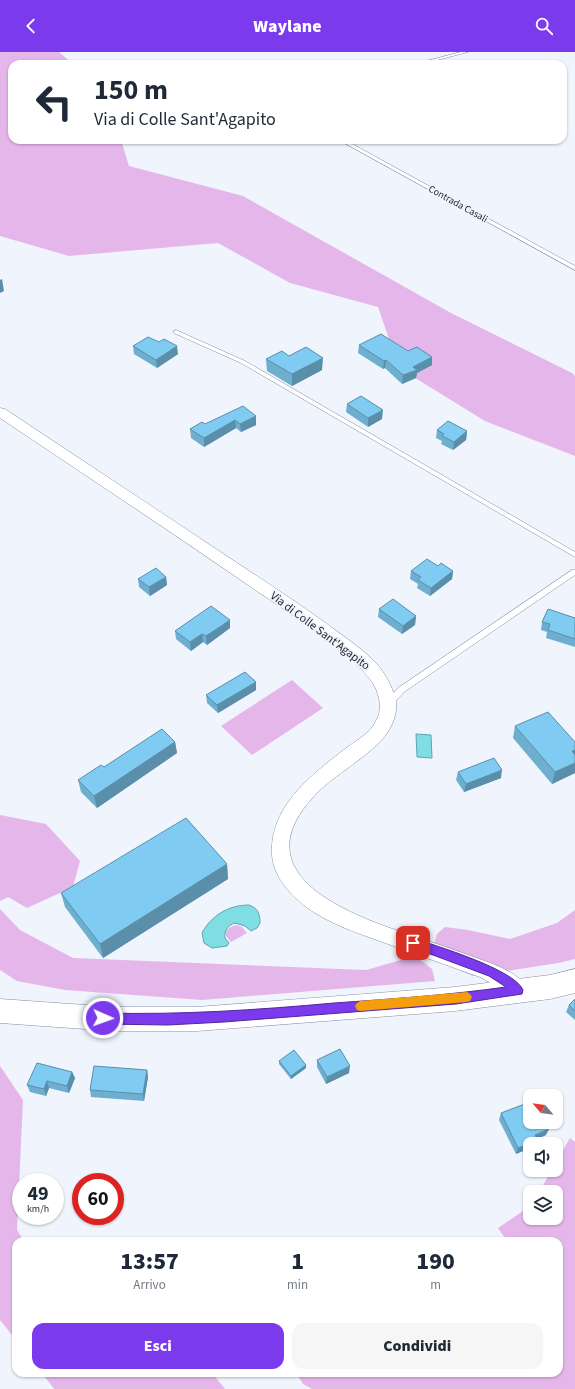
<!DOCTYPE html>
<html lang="it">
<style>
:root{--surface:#fff;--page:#f6f6f7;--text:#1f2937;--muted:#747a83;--accent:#7c3aed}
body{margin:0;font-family:"Source Sans 3",sans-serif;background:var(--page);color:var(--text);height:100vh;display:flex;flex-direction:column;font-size:15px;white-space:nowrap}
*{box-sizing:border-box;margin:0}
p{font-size:13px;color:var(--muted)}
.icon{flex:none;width:22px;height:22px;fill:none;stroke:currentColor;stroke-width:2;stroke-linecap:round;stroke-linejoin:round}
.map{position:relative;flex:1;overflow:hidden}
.details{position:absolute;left:12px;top:1185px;width:551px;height:140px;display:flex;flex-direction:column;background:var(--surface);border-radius:12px;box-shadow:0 1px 3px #0004}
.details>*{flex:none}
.hud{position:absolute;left:8px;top:8px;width:559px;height:84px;border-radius:12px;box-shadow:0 1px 3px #0004;background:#fff;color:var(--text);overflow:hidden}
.needle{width:26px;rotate:298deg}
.tools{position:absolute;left:523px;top:1037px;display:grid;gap:8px}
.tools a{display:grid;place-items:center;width:40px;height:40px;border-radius:8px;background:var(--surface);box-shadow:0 1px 3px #0004;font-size:20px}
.speed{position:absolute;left:12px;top:1121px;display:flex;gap:8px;font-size:20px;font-weight:700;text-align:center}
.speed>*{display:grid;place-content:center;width:52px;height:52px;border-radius:50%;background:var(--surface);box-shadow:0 1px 3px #0004;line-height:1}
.speed small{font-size:10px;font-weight:400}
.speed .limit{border:6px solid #d22;background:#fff;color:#111}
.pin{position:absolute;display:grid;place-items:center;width:34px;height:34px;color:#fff;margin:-17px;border-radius:8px;box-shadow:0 2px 6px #0006}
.me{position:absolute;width:44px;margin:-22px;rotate:92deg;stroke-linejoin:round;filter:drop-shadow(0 0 3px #0008)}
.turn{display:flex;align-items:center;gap:14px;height:84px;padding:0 20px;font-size:18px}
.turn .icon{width:52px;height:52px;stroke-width:2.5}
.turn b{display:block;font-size:28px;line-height:34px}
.eta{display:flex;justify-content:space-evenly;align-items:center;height:68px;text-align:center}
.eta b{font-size:24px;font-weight:800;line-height:28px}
.action{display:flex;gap:8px;margin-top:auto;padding:8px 20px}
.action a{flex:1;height:46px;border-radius:12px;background:var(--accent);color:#fff;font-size:16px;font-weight:800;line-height:46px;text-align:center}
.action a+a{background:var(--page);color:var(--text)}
header{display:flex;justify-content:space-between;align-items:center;height:52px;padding:0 20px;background:var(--accent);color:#fff;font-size:18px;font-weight:800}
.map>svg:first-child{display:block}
.green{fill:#e5b6ea}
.water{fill:#7edee4;stroke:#61a5ac}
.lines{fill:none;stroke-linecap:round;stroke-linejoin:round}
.lane-casing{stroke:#848fa3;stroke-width:1}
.street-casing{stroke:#848fa3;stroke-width:1}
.primary-casing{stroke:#848fa3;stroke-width:1}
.lane{fill:#fff;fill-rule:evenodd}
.street{fill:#fff;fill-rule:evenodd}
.primary{fill:#fff;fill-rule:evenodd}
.wall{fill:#6eafcf}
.shaded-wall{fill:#5a8ea9}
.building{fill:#80cbf1;stroke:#5a8ea9}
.route{fill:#7c3aed;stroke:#51269a}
.slow{fill:#f59e0b}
.labels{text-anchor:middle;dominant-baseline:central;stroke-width:3.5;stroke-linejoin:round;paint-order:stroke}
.far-street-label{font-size:10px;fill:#1c2028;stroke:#eff4fd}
.street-label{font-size:12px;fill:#1c2028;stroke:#eff4fd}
</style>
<header><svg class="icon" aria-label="back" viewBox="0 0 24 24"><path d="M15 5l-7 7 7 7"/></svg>Waylane<svg class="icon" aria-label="search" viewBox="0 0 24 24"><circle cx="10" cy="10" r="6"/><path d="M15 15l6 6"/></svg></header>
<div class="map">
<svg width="575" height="1337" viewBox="0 0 575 1337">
<rect width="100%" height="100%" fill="#eff4fd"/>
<g class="green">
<polygon points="0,0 59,0 73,12 12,12 12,88 121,88 129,114 243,144 451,261 572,321 575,324 575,404 485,369 399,316 378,255 290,231 218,191 69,204 0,184"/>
<polygon points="292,628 323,656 252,703 221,674"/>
<polygon points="0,763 46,772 80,809 73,835 27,856 8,845 0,849"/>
<polygon points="0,857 20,878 73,906 366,918 415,904 432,917 435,929 202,948 65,938 17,929 0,918"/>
<polygon points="575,858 575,907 558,911 473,924 461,919 434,892 437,882 445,875 468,878 510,887 557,871"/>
<path d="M237,873l5,2 5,6 -16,9 -5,-6c-1,-7 5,-10 11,-11z"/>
<polygon points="0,1014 23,1048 17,1178 24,1189 16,1189 16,1288 0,1268"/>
<polygon points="570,1086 575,1090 575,1337 312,1337 303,1332 296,1321 559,1321 559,1189 507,1189 498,1176 530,1154 530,1166 556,1166 556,1140 539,1140 552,1118 556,1118 556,1111"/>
<polygon points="42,1321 212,1321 225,1337 54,1337"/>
</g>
<g class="water">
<polygon points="416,682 431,683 432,706 417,705"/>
<path d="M249,853c9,3 11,9 11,18l-3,5 -6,3 -6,-5 -10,-3c-7,2 -11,8 -10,15l4,5 -2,3 -15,2 -8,-5 -2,-10c9,-17 26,-28 47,-28z"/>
</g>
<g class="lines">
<defs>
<g id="lane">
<polygon points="461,0 468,0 422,12 415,12"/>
<polygon points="339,88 345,88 575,214 575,218"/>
<polygon points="176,278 245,309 575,500 575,505 241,311 174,281 173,280"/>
<polygon points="572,518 575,518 575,523 404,640 392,653 386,653 385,651 386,649 398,636"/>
</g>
<path id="street" d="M0,356l5,1c67,45 135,89 202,134 39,26 78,51 116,78 17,13 36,25 51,40 8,8 14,18 18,28 7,15 5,29 -5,44 -12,19 -49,40 -67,57 -74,72 1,113 67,137 36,12 71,24 106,37 13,6 29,12 35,26l-3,6 -7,3 -38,-22c-31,-11 -62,-22 -92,-33 -25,-9 -50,-17 -73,-31 -20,-13 -41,-33 -43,-58 -3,-50 42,-82 77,-109 10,-7 22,-14 27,-25 6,-10 4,-22 0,-32 -13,-31 -95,-81 -125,-102 -83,-57 -167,-113 -251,-169z"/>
<polygon id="primary" points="575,917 575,941 550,947 455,959 197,979 114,979 0,971 0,947 114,955 197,955 455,935 550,923"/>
</defs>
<use href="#lane" class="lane-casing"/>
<use href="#street" class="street-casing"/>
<use href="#primary" class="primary-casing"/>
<use href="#lane" class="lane"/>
<use href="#street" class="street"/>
<use href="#primary" class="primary"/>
</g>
<g class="wall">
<polygon points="359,293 408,299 432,305 432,313 417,321 416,326 402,332 385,316 383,317 358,301"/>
<polygon points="133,294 178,302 157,316 134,302"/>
<polygon points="289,304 322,318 292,334 267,319 266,307"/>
<polygon points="347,352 382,367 368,375 346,360"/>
<polygon points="256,364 256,373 241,380 236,376 204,395 191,386 190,377 205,372"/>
<polygon points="437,378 467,379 466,388 453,398 441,392 442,389 436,386"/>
<polygon points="438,514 453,519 452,527 430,544 417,536 418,532 410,527 411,519"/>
<polygon points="166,525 167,533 150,544 139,535 138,527"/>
<polygon points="379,557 416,564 415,573 402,582 378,565"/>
<polygon points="575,566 575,595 546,586 547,580 541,578 542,570"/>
<polygon points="230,576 207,593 203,590 191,599 176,587 175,579"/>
<polygon points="256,630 256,638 218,661 207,651 206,643"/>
<polygon points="515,674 575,690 575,721 552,732 513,686"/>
<polygon points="175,690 177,701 97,756 81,740 78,728 104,715"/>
<polygon points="458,720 501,726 464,740 456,728"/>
<polygon points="227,812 228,827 103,906 65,855 61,841"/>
<polygon points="575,947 575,968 566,960 569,953"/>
<polygon points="317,1008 349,1021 326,1032 317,1015"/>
<polygon points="279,1009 306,1013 306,1016 291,1027 279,1012"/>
<polygon points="147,1018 148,1025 144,1049 91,1045 90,1038"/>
<polygon points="72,1020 75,1026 69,1041 49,1036 46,1044 30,1040 27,1033"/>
<polygon points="501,1061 546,1083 537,1087 537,1088 536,1092 530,1092 530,1096 516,1102 499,1068"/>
</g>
<g class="shaded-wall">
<polygon points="2,227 4,239 0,241 0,228"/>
<polygon points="177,294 178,302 157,316 156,308"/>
<polygon points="432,305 432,313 417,321 416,326 402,332 403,323 413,315"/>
<polygon points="323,306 322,318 292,334 292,322"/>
<polygon points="386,308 385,316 383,317 384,309"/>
<polygon points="383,358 382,367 368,375 368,366"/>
<polygon points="256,364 256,373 241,380 240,372"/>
<polygon points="235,368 236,376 204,395 204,386"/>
<polygon points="467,379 466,388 453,398 454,390"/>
<polygon points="453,519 452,527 430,544 431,536"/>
<polygon points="166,525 167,533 150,544 149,535"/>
<polygon points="416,564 415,573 402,582 403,574"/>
<polygon points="230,568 230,576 207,593 206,584"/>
<polygon points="202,582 203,590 191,599 190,590"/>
<polygon points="256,630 256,638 218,661 217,653"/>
<polygon points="175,690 177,701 97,756 94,744"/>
<polygon points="575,698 575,708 572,699"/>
<polygon points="575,711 575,721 552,732 555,720"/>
<polygon points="502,718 501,726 464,740 466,732"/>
<polygon points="227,812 228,827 103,906 100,892"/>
<polygon points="306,1013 306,1016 291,1027 291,1024"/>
<polygon points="350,1014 349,1021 326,1032 327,1025"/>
<polygon points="147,1018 148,1025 144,1049 143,1042"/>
<polygon points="72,1020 75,1026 69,1041 67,1034"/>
<polygon points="47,1029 49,1036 46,1044 44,1037"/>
<polygon points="549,1077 546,1083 532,1089 535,1083"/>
<polygon points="537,1088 536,1092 530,1092 530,1096 516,1102 518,1096"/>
</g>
<g class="building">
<polygon points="381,282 408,299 417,295 432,305 413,315 417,318 403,323 386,308 384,309 359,293"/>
<polygon points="148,285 159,290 164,287 177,294 156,308 133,294"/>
<polygon points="306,295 323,306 292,322 266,307 282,299 289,304"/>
<polygon points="361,344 383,358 368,366 347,352"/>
<polygon points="243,354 256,364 240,372 235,368 204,386 190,377 202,370 205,372"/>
<polygon points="448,369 467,379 454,390 442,384 444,382 437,378"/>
<polygon points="427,507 438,514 441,511 453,519 431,536 418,528 421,525 411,519"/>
<polygon points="156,516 166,525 149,535 138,527"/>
<polygon points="393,547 416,564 403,574 379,557"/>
<polygon points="211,554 230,568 206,584 202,582 190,590 175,579"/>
<polygon points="548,557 575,566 575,587 548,578 550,572 542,570"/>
<polygon points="245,620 256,630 217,653 206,643"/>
<polygon points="548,660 575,690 575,698 572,699 575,703 575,711 555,720 515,674"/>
<polygon points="162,677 175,690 94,744 78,728 101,713 104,715"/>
<polygon points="494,706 502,718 466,732 458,720"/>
<polygon points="186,766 227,812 100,892 61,841"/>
<polygon points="575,947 575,959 569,953"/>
<polygon points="340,997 350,1014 327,1025 317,1008"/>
<polygon points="294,998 306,1013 291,1024 279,1009"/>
<polygon points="37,1011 72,1020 67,1034 47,1029 44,1037 27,1033"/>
<polygon points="94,1014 147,1018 143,1042 90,1038"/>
<polygon points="530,1050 530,1070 545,1070 549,1077 535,1083 537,1088 518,1096 501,1061"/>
</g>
<path class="route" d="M413,886c23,8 101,31 110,52l-1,4 -66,10 -232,18 -56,3 -65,-1 -4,-2 -2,-4 2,-3 4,-2c77,2 154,-3 231,-10 58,-4 115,-8 172,-16l-17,-11 -80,-30 -1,-3 1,-4z"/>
<polygon class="slow" points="467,940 470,942 472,945 470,949 467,950 360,959 357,958 355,954 357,951 360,949"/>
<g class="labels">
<g class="far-street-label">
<text transform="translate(458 152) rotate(29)">Contrada Casali</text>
</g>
<g class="street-label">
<text transform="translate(320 579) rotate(37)">Via di Colle Sant'Agapito</text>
</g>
</g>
</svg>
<div class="tools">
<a><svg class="needle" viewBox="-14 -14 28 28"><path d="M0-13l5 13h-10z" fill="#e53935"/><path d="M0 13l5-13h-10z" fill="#747a83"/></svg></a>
<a><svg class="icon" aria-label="sound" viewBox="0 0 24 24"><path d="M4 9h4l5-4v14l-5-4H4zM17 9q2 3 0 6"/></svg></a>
<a><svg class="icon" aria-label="layers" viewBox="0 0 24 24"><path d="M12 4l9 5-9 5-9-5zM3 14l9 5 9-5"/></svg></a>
</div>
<div class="speed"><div>49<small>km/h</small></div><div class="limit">60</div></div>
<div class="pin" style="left:413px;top:891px;background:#d93025"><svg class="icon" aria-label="arrive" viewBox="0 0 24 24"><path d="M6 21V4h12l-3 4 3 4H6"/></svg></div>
<svg class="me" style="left:103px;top:966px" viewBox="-20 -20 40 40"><circle r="17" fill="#7c3aed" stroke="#fff" stroke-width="3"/><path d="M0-11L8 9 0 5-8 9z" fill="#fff"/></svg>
<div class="hud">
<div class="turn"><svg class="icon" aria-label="left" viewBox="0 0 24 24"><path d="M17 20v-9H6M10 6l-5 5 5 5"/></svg><div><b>150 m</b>Via di Colle Sant'Agapito</div></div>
</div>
<section class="details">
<div class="eta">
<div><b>13:57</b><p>Arrivo</p></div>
<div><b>1</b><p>min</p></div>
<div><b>190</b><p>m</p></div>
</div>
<div class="action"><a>Esci</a><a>Condividi</a></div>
</section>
</div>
